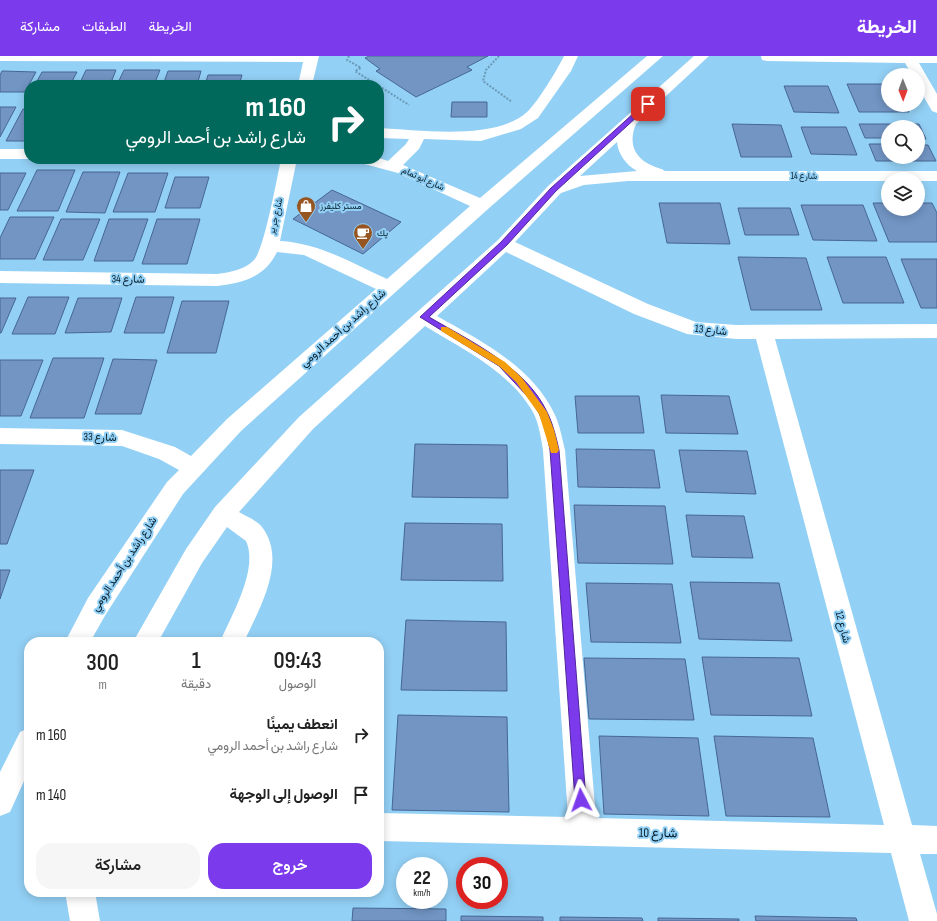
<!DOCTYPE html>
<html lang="ar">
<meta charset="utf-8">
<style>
:root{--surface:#fff;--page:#f6f6f6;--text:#222;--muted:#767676;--accent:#7c3aed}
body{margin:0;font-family:"Sofia Sans Condensed",Vazirmatn,sans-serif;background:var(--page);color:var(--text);direction:rtl;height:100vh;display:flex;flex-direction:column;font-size:15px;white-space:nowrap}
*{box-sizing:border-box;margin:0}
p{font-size:13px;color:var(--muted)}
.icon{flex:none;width:22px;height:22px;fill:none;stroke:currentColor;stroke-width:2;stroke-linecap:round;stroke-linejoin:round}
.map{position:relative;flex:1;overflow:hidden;direction:ltr}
.panel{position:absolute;left:24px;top:581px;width:360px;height:260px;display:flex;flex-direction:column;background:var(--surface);border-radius:16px;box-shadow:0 2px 10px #0003;direction:rtl}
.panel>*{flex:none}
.guide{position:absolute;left:24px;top:24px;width:360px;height:84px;border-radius:16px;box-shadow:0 2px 10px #0003;direction:rtl;background:#00695c;color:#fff;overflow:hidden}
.needle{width:26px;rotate:179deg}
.controls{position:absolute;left:881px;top:12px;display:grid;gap:8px}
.controls a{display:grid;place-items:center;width:44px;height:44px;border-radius:50%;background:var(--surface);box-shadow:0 2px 10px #0003;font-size:20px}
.speed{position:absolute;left:396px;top:801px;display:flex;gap:8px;font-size:20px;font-weight:700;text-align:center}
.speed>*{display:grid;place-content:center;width:52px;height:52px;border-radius:50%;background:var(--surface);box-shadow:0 2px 10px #0003;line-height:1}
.speed small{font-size:10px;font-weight:400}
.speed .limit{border:6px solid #d22;background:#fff;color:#111}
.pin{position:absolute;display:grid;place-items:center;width:34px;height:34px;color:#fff;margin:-17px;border-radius:8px;box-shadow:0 2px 6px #0006}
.me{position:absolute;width:44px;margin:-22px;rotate:356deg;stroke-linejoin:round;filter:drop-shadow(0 0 3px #0008)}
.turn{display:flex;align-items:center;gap:14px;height:84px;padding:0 12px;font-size:18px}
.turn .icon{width:52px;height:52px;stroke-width:2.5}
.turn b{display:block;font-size:28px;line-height:34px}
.eta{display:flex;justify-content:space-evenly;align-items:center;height:68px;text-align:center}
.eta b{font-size:24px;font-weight:600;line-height:28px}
.primary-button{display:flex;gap:8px;margin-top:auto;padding:8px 12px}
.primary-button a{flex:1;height:46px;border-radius:16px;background:var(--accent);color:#fff;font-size:16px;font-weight:600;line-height:46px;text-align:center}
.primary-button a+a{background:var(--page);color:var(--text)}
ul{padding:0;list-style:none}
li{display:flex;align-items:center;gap:12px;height:60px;padding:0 12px}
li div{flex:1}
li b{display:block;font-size:15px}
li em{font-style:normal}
header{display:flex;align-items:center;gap:24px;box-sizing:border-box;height:56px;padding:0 20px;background:var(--accent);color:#fff}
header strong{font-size:19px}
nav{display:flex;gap:22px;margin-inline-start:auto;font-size:14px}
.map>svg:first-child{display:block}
.building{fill:#7295c4;stroke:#466793}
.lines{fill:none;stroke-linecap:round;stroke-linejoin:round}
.path{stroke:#689ab7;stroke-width:2;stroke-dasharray:2 1.5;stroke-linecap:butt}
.minor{fill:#fff;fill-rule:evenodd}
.route{fill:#7c3aed;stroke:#51269a}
.slow{fill:#f59e0b}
.labels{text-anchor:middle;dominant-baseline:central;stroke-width:4;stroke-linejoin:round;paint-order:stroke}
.far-street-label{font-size:9px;fill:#031b28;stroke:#93d0f5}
.far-poi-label{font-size:9px;fill:#031b28;stroke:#93d0f5;text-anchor:start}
.street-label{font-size:11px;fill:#031b28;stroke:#93d0f5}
.near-street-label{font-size:13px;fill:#031b28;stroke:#93d0f5}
</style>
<header>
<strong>الخريطة</strong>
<nav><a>الخريطة</a><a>الطبقات</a><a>مشاركة</a></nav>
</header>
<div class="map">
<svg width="937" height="865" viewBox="0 0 937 865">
<rect width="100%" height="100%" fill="#93d0f5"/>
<g class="building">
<polygon points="369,0 488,0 467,11 472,14 416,41 376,15 380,13 365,2"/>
<polygon points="86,14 116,14 110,29 79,29"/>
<polygon points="124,14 160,14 154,29 117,29"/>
<polygon points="2,15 36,16 25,36 0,36 0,19"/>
<polygon points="168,15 201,15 197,29 163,29"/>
<polygon points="42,16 77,16 70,29 35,29"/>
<polygon points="208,19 242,19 239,29 205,29"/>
<polygon points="847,28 888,28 888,49 905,49 909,56 859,56"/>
<polygon points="784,30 828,30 839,57 794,56"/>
<polygon points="452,46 487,46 487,61 451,61"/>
<polygon points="0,51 16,51 0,81"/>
<polygon points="23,53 29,53 29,85 6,85"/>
<polygon points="732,68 781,69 792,101 741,101"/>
<polygon points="859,68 919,68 926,83 918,83 918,71 888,71 888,82 865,82"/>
<polygon points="801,71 846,71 857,99 811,98"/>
<polygon points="869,88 888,88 888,101 918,101 918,89 928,89 936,105 876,105"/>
<polygon points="37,114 75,114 58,155 17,155"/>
<polygon points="83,116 120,116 105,157 66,156"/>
<polygon points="0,117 26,117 8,154 0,154"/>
<polygon points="128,117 168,117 155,156 113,156"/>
<polygon points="175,121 209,121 200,152 165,152"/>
<polygon points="332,134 401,166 363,198 293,163"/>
<polygon points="659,147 720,147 730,188 667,187"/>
<polygon points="873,147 888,147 888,153 918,153 918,147 932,147 937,157 937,186 889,186"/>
<polygon points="801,149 863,149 877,185 813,184"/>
<polygon points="738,152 790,152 799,179 745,179"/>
<polygon points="10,161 54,161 35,203 0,203 0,182"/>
<polygon points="61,163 100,163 83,204 43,204"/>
<polygon points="109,163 148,163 133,205 94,205"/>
<polygon points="157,163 200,163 187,208 142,208"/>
<polygon points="738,201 806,202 822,254 751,254"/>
<polygon points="827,201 886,201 904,247 843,247"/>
<polygon points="901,203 937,203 937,252 921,252"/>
<polygon points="28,241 69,241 55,278 12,278"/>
<polygon points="136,241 174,241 164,277 124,277"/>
<polygon points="0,242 16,242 1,277 0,277"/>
<polygon points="78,242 122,242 111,276 65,277"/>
<polygon points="182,245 229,245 216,297 167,297"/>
<polygon points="53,302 104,302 84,362 30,362"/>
<polygon points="113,303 157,304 141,358 95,358"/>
<polygon points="0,304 43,304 21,360 0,360"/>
<polygon points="661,339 729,340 738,378 666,377"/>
<polygon points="575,340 639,340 644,377 578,377"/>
<polygon points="415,388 507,389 508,442 412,441"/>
<polygon points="576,393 654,394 660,432 578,431"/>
<polygon points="679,394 747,395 756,438 686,436"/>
<polygon points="0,414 34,414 7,488 0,488"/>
<polygon points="574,449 665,450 673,508 578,507"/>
<polygon points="686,459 744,460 753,502 692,501"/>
<polygon points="405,467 502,468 503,525 401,524"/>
<polygon points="0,514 10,514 0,543"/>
<polygon points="690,526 779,527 792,585 699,583"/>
<polygon points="586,527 672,528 681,587 591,586"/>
<polygon points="406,564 506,566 507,635 401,634"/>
<polygon points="702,601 799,602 812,660 711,659"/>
<polygon points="584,602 685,603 694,664 589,663"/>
<polygon points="398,659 507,661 509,756 392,754"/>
<polygon points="599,680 698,682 709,760 604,758"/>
<polygon points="714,680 813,682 830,761 726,760"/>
<polygon points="353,852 446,853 446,865 352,865"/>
<polygon points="461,860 543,861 543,865 461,865"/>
<polygon points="755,860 856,862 857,865 756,865"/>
<polygon points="560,861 642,862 643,865 560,865"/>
<polygon points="658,862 739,863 739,865 658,865"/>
</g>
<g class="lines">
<g class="path">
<polyline points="349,0 347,4 361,12 355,15 377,29"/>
<polyline points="499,0 486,14 483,25 512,46"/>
<polyline points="379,30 409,49"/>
</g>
<g class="minor">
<polygon points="0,0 319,0 312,29 298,29 303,6 0,5"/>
<path d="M564,0h14l-7,15 -33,47 -17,11 -40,12 -57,-2 -5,10 -16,16 77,33 167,-142h16l-175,153 -247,222 -58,63 -77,120 -16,28h-25l23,-44 79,-116 12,-12 -20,-11 -37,-13 -122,-2v-16l122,2 53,17 16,9 36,-37 149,-130 -72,-34 -27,-3c-12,25 -34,31 -60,34l-217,-3v-12l217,3c14,-2 27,-4 37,-14 10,-10 23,-82 27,-101h16l-17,82c39,2 72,22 107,38l83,-73 -72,-33 -41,-11 -2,-3 24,-1 9,3 18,-17 3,-5 -30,-1v-10c41,2 116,13 148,-16 11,-10 30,-42 37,-56z"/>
<path d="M694,0h15l-73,68c-8,19 -2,34 17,42 4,2 8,2 12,5h272v10h-19v-2h-30v2h-260l-44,4 -23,8 -46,49 133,62 48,18 40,3 201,-1v14l-162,1 137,486 25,1v28h-17l17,60v7h-28l-18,-68 -512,-12v-28l189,4 -25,-367c-2,-12 -4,-25 -9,-36 -23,-42 -70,-64 -109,-88l-112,103 -74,83c7,4 17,8 23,15 26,34 -3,82 -18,115h-24c11,-26 39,-73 26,-101l-19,-14 -25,36 -44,79h-25l53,-93 29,-42 84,-90 199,-177 50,-54zM617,86c1,12 9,23 20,29l-57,5zM506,196l128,62 53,20 49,5h20l128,486 -288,-7 -31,-368c-3,-12 -5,-24 -10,-35 -23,-49 -74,-74 -118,-99z"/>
<polygon points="761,0 937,0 937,7 919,7 937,38 937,57 932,55 918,31 918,19 912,19 905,7 767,5 762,4"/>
<rect x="0" y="93" width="29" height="10"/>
<polygon points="29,672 29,714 10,756 0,760 0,716 20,676"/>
<polygon points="65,836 95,836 100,865 70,865"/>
</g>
</g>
<path class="route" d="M645,47l6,1 -95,87 -49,54 -78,72c41,24 97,50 118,95 6,12 9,25 12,38l27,350 -1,4 -4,1 -4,-1 -2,-4 -25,-350 -4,-20 -7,-17 -10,-15 -30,-32 -79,-49 81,-75 50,-54z"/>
<polygon class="slow" points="441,271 447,271 505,306 522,322 547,356 554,374 559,394 557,397 551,397 539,358 516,326 499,310 441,275"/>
<defs>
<symbol id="shop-pin" viewBox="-11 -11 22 30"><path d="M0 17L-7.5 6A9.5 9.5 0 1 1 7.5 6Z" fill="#975621" stroke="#93d0f5"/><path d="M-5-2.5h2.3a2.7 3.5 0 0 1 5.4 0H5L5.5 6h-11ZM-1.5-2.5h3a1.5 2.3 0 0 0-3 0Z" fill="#fff"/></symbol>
<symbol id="cafe-pin" viewBox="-11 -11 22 30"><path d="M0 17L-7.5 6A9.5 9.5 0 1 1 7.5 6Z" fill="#975621" stroke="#93d0f5"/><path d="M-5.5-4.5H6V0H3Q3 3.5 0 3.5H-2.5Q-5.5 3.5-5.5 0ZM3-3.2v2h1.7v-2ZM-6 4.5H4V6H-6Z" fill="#fff"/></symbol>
</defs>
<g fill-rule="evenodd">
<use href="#shop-pin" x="295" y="139" width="22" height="30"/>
<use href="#cafe-pin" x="352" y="166" width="22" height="30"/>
</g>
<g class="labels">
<g class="far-street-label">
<text x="804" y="120">شارع 14</text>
<text transform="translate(423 123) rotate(24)">شارع أبو تمام</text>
<text transform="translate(276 160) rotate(-77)">شارع جر ير</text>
</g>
<g class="far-poi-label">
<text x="320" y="150">مستر كليفرز</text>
<text x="377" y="177">پك</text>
</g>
<g class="street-label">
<text transform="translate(128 223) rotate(1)">شارع 34</text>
<text transform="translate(343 272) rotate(-42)">شارع راشد بن أحمد الرومي</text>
<text transform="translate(711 274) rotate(6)">شارع 13</text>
<text transform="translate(100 381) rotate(2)">شارع 33</text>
<text transform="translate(124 508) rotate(-57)">شارع راشد بن أحمد الرومي</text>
<text transform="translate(843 571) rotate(75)">شارع 12</text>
</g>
<g class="near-street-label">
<text transform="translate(658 777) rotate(1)">شارع 10</text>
</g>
</g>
</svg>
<div class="controls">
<a><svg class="needle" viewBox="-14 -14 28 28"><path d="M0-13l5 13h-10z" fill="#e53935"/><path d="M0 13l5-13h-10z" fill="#767676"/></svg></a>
<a><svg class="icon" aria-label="search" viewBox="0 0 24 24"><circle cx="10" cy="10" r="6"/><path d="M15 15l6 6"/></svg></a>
<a><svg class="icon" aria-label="layers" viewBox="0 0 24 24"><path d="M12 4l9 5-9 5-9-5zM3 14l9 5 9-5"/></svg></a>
</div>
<div class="speed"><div>22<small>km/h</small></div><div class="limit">30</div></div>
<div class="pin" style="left:648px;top:48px;background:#d93025"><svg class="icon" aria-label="arrive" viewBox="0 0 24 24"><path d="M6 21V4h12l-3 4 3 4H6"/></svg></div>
<svg class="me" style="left:581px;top:744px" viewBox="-20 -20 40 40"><path d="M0-17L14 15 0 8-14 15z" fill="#7c3aed" stroke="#fff" stroke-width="4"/></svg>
<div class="guide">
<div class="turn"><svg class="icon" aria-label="right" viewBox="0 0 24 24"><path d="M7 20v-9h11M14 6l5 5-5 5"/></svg><div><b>160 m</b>شارع راشد بن أحمد الرومي</div></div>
</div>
<section class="panel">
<div class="eta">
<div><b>09:43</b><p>الوصول</p></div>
<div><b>1</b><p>دقيقة</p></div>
<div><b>300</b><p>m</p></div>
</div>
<ul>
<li><svg class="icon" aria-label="right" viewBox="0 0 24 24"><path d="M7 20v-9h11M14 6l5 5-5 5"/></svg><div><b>انعطف يمينًا</b><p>شارع راشد بن أحمد الرومي</p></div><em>160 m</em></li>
<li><svg class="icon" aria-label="arrive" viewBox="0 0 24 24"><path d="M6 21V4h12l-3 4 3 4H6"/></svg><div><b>الوصول إلى الوجهة</b></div><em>140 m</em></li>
</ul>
<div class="primary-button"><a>خروج</a><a>مشاركة</a></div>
</section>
</div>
